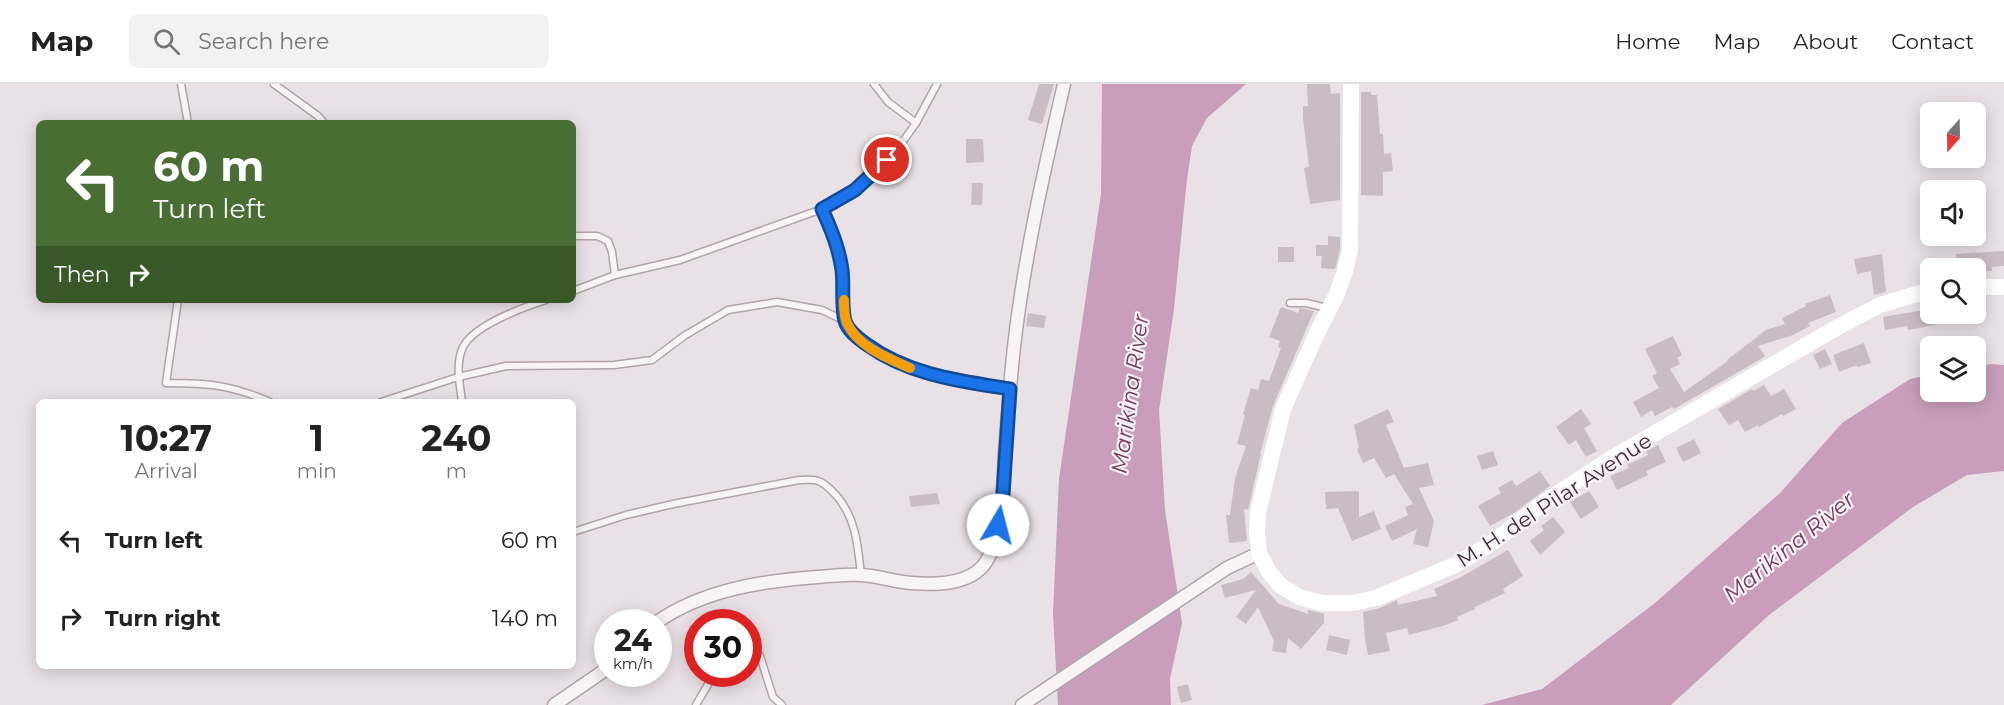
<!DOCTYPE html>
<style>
:root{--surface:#fff;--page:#f2f2f2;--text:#222;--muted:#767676;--line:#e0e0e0}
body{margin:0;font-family:Montserrat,sans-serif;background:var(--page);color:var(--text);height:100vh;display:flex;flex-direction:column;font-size:22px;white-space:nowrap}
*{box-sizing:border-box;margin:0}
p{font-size:20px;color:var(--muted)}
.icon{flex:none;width:33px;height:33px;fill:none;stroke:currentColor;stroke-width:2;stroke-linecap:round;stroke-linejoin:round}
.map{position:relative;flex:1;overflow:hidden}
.side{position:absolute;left:36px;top:315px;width:540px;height:270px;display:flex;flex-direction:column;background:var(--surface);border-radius:9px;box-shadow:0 3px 15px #0003}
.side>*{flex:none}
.hud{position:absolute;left:36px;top:36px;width:540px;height:183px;border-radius:9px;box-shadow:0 3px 15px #0003;background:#486e34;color:#fff;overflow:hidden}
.needle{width:39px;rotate:200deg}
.fabs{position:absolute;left:1920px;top:18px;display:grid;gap:12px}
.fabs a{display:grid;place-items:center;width:66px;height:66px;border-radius:9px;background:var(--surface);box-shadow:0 3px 15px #0003;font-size:30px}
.speed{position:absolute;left:594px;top:525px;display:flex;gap:12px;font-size:30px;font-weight:700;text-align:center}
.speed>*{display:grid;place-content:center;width:78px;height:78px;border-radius:50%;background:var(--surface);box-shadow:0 3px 15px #0003;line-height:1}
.speed small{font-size:15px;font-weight:400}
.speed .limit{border:9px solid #d22;background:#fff;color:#111}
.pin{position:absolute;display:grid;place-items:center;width:51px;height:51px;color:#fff;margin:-26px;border:3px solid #fff;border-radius:50%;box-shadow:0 2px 6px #0007}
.me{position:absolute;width:66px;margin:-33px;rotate:8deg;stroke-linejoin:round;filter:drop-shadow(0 0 4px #0008)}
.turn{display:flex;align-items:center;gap:21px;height:126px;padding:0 18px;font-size:27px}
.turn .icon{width:78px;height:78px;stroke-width:2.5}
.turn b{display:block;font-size:42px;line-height:51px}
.then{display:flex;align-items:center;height:57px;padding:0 18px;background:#0003;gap:12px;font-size:22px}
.eta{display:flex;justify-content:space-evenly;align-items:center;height:102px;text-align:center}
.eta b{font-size:36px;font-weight:700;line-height:42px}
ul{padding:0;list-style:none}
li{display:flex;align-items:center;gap:18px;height:78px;padding:0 18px}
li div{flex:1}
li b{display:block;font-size:22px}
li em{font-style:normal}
header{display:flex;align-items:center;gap:36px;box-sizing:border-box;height:84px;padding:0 30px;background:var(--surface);border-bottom:2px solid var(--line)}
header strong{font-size:28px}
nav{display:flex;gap:33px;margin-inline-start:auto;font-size:21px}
.search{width:420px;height:54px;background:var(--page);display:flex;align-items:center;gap:15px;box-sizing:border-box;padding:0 21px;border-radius:9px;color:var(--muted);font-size:22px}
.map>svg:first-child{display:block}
.water{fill:#c89eba}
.building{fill:#c9bcc3}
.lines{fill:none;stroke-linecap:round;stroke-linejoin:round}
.lane-casing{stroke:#b1a3aa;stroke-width:9}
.street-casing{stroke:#b1a3aa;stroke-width:15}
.lane{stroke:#f8f4f6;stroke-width:6}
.street{stroke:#f8f4f6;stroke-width:12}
.secondary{stroke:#fff;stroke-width:16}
.route-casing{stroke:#114b97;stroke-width:15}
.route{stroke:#1a73e8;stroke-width:10}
.slow{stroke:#f59e0b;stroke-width:10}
.labels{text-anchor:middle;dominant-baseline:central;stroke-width:4.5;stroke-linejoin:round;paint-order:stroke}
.street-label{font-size:21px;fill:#412a37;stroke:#f7f1f5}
.water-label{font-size:22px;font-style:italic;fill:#74365d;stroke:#f7f1f5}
</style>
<header>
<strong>Map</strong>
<div class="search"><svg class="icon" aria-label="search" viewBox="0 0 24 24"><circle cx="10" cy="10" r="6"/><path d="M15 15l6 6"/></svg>Search here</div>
<nav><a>Home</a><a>Map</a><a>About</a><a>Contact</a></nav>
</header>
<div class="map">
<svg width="2004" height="621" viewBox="0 0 2004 621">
<rect width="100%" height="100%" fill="#eae1e6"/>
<g class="water">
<polygon points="1102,0 1246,0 1207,34 1192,62 1187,95 1174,225 1159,326 1165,426 1182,539 1170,595 1171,621 1058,621 1053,530 1059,395 1101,110"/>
<polygon points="1991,280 2004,281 2004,387 1967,391 1913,423 1769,531 1671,621 1482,621 1542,605 1655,519 1781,408 1842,339 1910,295 1930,291 1930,308 1976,308 1976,283"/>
</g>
<g class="building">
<polygon points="1039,0 1054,0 1042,40 1028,36"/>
<polygon points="1307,0 1330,0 1331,10 1340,9 1340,116 1310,120 1304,84 1309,83 1303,34 1303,22 1308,22"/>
<polygon points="1361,8 1371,8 1371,11 1377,11 1380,50 1383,50 1384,70 1391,69 1393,87 1383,88 1383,112 1361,111"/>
<polygon points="966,55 983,55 984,78 966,79"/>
<polygon points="972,99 983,99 982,121 971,121"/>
<polygon points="1328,152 1340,153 1340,165 1335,185 1321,184 1322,172 1316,172 1316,161 1328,161"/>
<rect x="1278" y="163" width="16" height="15"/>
<polygon points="2004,167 2004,182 1992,183 1992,187 1981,188 1981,184 1957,184 1956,170"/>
<polygon points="1882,170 1886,208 1874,211 1871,187 1857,190 1854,175"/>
<polygon points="1830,211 1836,228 1808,239 1810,242 1793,251 1758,262 1765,272 1759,276 1674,325 1672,323 1655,332 1652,326 1641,333 1633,318 1659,304 1652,292 1657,289 1645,265 1673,252 1682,271 1677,274 1680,280 1670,285 1684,308 1728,277 1727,276 1766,246 1785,240 1782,234 1806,222 1805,220"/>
<polygon points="1281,223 1298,229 1300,224 1314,227 1273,322 1260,370 1261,370 1248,426 1244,425 1247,457 1229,459 1226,431 1230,431 1235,394 1246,362 1237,360 1245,331 1243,330 1251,304 1258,306 1261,295 1269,297 1281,264 1278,263 1280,257 1269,253"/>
<polygon points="1930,225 1935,241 1908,246 1907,242 1885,246 1883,233"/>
<polygon points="1028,229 1046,232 1044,244 1026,242"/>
<polygon points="1864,259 1871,279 1857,283 1857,281 1839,288 1833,271"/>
<polygon points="1825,265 1832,280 1820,285 1813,271"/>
<polygon points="1764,301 1771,312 1784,305 1796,325 1783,332 1782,330 1759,343 1758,341 1745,348 1738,336 1729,341 1718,325 1752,305 1753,307"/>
<polygon points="1388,325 1394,338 1386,341 1404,384 1428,379 1434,401 1419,404 1434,437 1428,463 1413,460 1417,445 1392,457 1385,442 1408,431 1405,423 1413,420 1394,390 1386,394 1374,374 1363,379 1357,365 1359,364 1354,341"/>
<polygon points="1581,325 1591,340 1584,344 1597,367 1586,373 1576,356 1569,361 1556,343"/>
<polygon points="1694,355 1701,369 1683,378 1676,364"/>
<polygon points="1658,361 1666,378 1646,387 1648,391 1617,406 1610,392 1629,384 1627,381 1648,371 1646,367"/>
<polygon points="1493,367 1498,381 1482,386 1477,372"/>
<polygon points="1540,387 1550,402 1514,429 1490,442 1478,422 1501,409 1498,404 1512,396 1516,402"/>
<polygon points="1359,407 1359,433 1374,427 1381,445 1352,457 1338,424 1326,425 1325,408"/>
<polygon points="1589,407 1599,423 1581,435 1570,418"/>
<polygon points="937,409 940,420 911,423 909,412"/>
<polygon points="1553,433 1565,448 1540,471 1530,457 1544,446 1541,442"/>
<polygon points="1508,466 1523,492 1503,505 1505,509 1475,523 1475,525 1457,533 1458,536 1446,541 1409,551 1407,544 1386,549 1390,567 1368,571 1365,555 1363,528 1380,524 1397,516 1398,521 1437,512 1434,505 1461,493"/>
<polygon points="1251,488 1279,520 1308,530 1308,526 1324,530 1324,539 1301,565 1288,554 1286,569 1272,567 1274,557 1258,523 1246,540 1236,533 1256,506 1225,514 1221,501 1243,495"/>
<polygon points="1329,551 1350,556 1347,571 1326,566"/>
<polygon points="1188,600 1192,616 1181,619 1177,603"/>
</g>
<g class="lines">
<defs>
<g id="lane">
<polyline points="181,0 188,39"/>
<polyline points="274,0 318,32 324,39"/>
<polyline points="874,0 888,18 916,39"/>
<path d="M822,125c9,20 17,39 20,61 2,16 -1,35 3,51 4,10 13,17 21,23 43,31 93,38 144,45"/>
<polyline points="573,152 597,152 608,157 612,168 615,191"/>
<polyline points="573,207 615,191 680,176 822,125 855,106 875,89 899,63 916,39 937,0"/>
<path d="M178,216l-12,83c43,0 65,2 104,19"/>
<polyline points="1290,219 1306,219 1327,224"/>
<polyline points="381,318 458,293 506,282 614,281 652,276 684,252 728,226 777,218 822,226 845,237"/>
<path d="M462,318c-2,-17 -7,-38 1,-55 11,-22 61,-40 83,-47"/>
<path d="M573,448l53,-17 47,-11 126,-24c5,0 13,-1 19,1 7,2 13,9 18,14 20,23 22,51 25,80"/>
<polyline points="748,565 760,572 773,613 782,621"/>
<polyline points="696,621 714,590"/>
</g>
<g id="street">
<path d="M657,538c46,-32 105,-41 160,-45 15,-1 30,-3 45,-2 17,1 33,7 49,8 25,2 60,2 75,-21 19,-31 17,-76 19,-111 3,-35 5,-69 9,-104 10,-89 30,-176 50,-263"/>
<polyline points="554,621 608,584"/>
<polyline points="1022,621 1227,484 1259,469"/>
</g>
</defs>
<use href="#lane" class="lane-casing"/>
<use href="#street" class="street-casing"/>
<use href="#lane" class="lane"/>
<use href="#street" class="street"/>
<g class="secondary">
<polyline points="1351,0 1350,166 1345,187 1336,212 1317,249 1283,325 1258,428 1257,449 1259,469 1269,488 1281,502 1299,513 1322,519 1353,519 1376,514 1455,481 1489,461 1546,417 1609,376 1836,244 1880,221 1930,206"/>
<polyline points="1976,203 2004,203"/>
</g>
</g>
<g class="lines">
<defs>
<path id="route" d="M887,76l-32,30 -33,19c9,20 17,39 20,61 2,15 -1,37 3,51 3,10 13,17 21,23 43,31 93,37 144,45l-8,119 -4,17"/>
</defs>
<use href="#route" class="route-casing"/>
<use href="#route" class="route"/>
<path class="slow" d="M844,216c0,7 0,16 3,23 11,24 41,35 63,45"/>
</g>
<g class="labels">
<g class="street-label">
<text transform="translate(1554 416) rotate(-33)">M. H. del Pilar Avenue</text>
</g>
<g class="water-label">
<text transform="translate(1130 310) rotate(-82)">Marikina River</text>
<text transform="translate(1789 463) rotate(-39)">Marikina River</text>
</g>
</g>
</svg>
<div class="fabs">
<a><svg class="needle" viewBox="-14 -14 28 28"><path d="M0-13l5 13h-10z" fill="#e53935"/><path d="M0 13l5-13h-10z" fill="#767676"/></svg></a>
<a><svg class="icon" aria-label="sound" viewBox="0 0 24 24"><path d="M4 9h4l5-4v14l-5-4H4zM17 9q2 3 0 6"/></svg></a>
<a><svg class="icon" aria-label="search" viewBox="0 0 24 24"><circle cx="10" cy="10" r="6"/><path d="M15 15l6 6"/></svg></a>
<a><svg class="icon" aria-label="layers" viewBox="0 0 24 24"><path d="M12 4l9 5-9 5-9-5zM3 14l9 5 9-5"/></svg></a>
</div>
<div class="speed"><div>24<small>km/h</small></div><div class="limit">30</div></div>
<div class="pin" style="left:887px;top:76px;background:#d93025"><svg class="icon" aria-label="arrive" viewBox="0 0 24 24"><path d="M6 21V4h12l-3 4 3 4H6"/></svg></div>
<svg class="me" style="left:998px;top:441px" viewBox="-20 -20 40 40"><circle r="19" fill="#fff"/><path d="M0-13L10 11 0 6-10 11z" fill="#1a73e8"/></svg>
<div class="hud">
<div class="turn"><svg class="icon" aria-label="left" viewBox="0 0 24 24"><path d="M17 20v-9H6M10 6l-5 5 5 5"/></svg><div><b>60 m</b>Turn left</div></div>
<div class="then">Then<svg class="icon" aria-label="right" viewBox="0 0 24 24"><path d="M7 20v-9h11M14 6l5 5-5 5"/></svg></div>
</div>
<section class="side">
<div class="eta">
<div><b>10:27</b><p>Arrival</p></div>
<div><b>1</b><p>min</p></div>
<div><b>240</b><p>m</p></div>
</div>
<ul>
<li><svg class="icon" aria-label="left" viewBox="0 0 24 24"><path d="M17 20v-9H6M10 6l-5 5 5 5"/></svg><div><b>Turn left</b></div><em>60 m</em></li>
<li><svg class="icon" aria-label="right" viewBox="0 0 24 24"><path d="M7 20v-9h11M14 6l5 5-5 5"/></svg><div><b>Turn right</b></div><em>140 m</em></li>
</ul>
</section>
</div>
